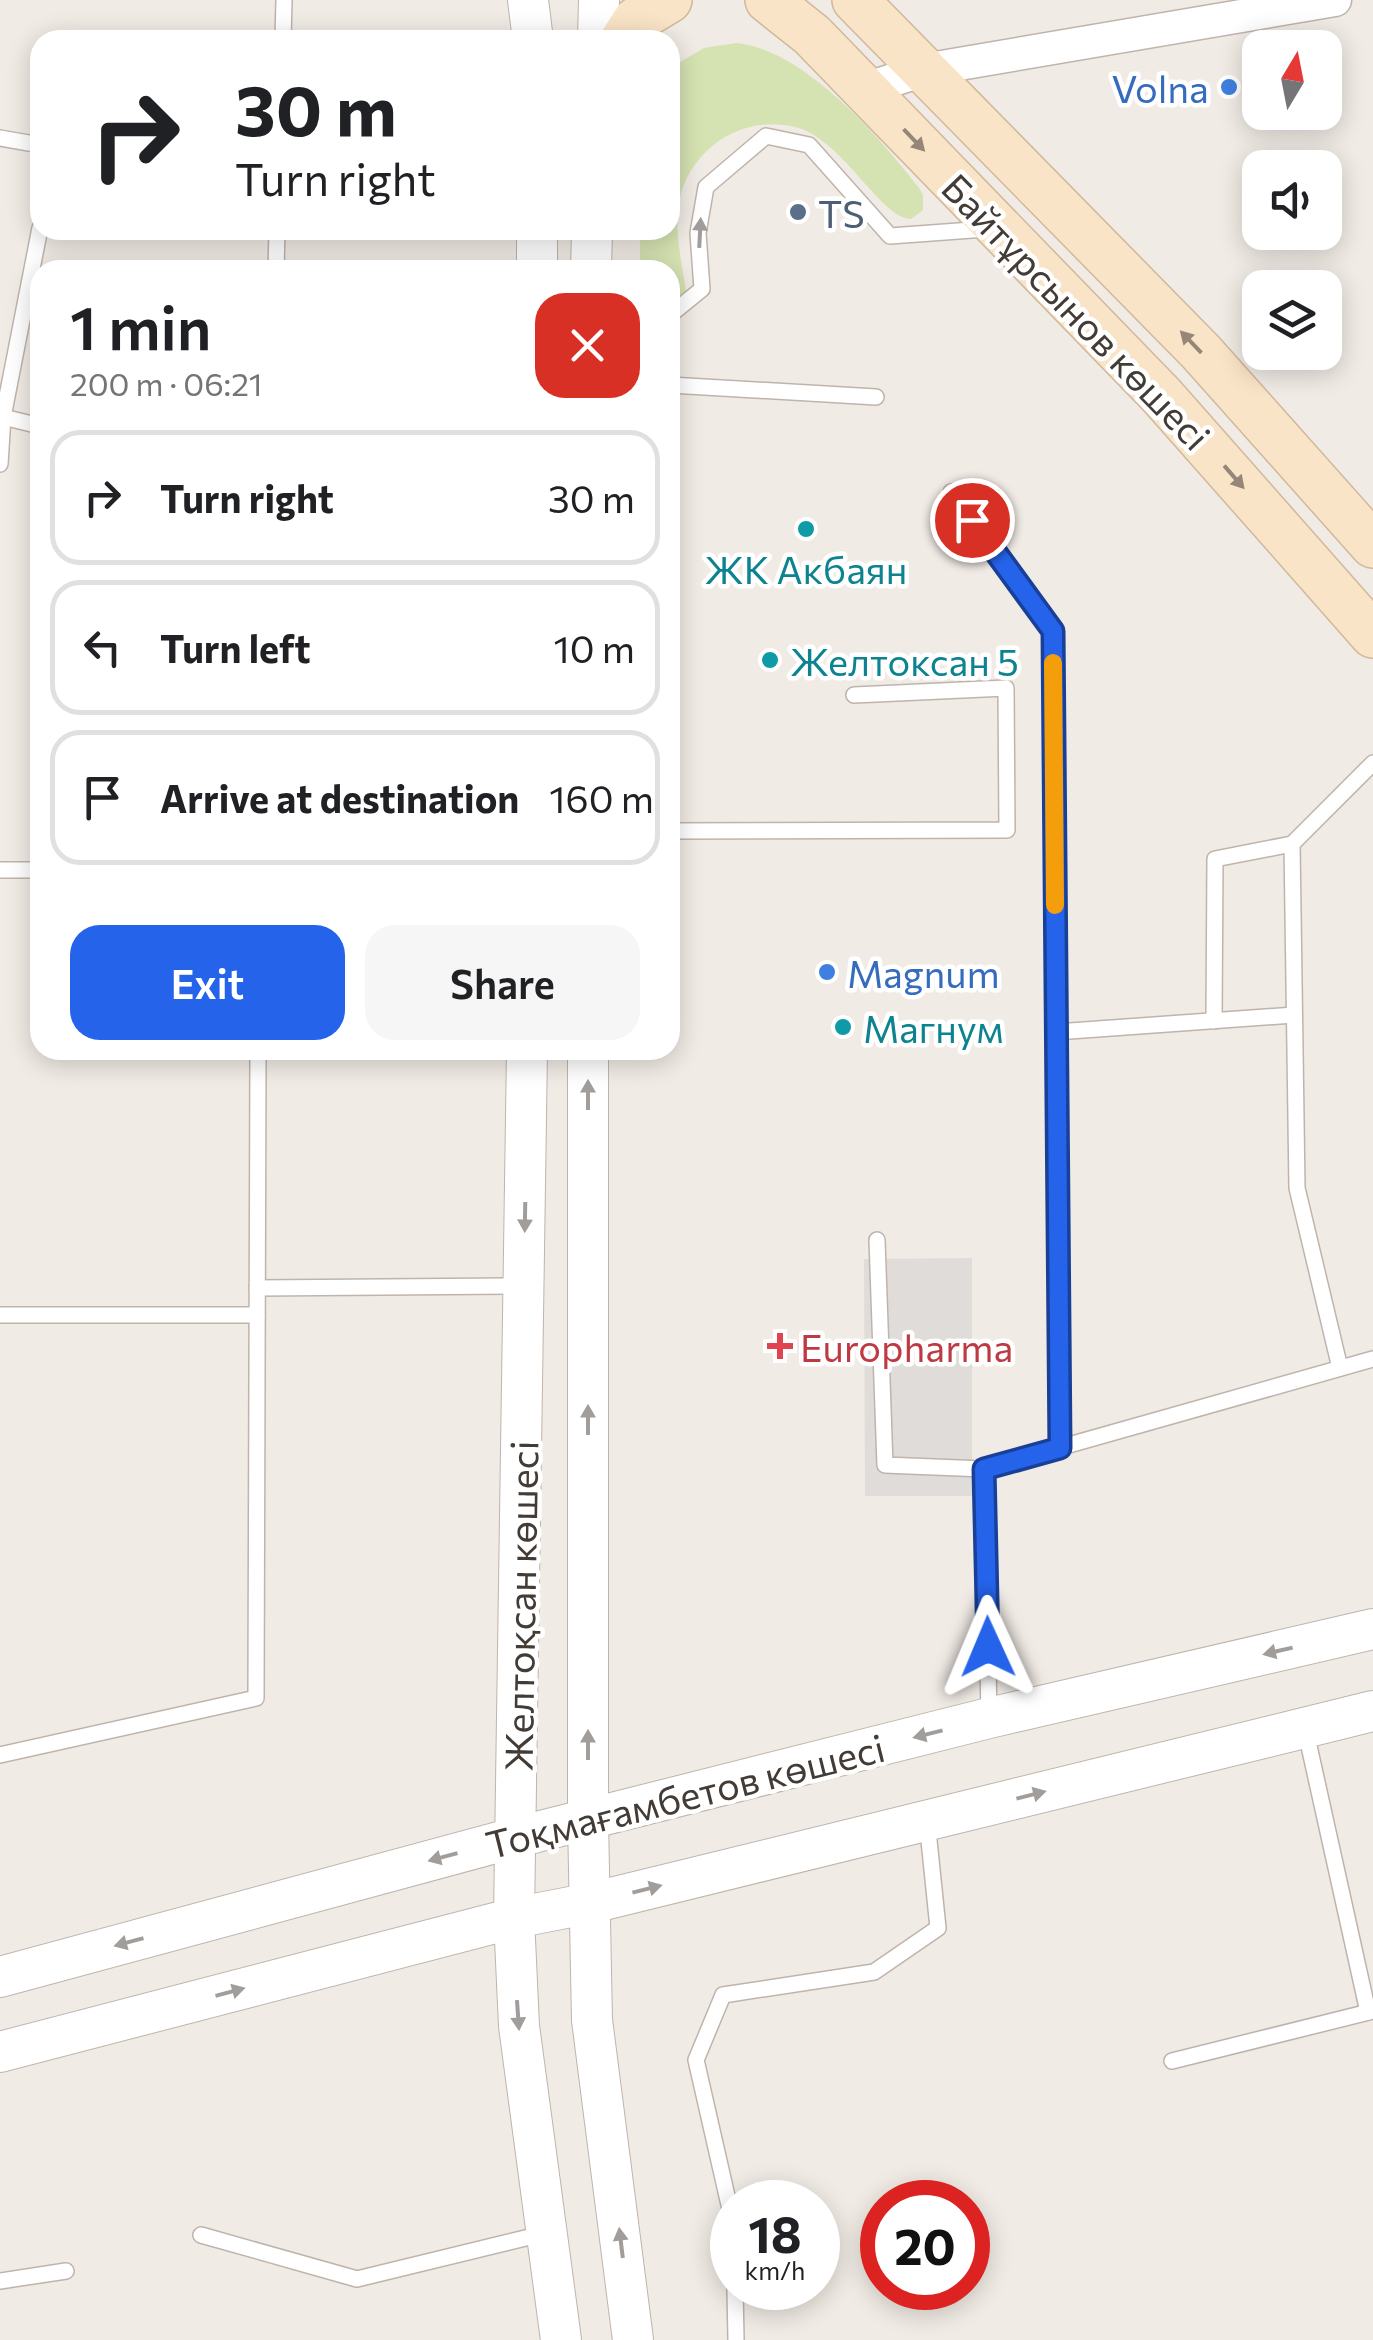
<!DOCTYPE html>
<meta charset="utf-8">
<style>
:root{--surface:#fff;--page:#f6f6f6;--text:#202124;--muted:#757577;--line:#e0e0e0;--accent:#2563eb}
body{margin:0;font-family:Commissioner,sans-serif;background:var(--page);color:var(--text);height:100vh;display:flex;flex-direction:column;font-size:38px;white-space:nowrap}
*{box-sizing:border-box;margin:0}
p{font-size:32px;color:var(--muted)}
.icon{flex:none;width:55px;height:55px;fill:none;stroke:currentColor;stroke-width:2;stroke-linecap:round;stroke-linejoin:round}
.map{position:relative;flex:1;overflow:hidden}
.panel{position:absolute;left:30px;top:260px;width:650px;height:800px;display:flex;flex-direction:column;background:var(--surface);border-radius:30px;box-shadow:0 5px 25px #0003}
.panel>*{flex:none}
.hud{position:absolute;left:30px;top:30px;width:650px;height:210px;border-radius:30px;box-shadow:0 5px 25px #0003;background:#fff;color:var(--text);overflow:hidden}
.needle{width:65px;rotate:10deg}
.fabs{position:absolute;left:1242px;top:30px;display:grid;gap:20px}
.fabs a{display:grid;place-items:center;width:100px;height:100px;border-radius:20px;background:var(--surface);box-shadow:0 5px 25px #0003;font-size:50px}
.speed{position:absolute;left:710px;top:2180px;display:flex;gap:20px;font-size:50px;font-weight:700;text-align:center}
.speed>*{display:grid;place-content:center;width:130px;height:130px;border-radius:50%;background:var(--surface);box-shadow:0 5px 25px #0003;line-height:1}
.speed small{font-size:25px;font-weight:400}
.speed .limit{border:15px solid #d22;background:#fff;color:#111}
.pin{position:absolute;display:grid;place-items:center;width:85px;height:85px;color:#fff;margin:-42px;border:5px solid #fff;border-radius:50%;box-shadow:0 2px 10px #0007}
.me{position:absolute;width:110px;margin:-55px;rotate:359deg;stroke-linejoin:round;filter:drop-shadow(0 0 8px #0008)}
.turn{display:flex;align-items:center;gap:35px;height:210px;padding:0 40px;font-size:45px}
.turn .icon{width:130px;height:130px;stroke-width:2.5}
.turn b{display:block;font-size:70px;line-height:85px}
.round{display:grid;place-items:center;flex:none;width:105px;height:105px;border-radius:30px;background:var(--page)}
.headline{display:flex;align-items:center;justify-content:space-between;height:170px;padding:0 40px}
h1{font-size:60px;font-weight:600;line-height:75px}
.cta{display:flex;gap:20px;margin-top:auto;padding:20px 40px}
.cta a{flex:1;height:115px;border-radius:30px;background:var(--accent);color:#fff;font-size:40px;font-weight:600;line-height:115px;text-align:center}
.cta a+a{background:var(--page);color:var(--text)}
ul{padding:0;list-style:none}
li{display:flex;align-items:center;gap:30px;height:135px;margin:0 20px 15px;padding:0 20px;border:5px solid var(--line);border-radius:30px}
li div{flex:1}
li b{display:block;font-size:38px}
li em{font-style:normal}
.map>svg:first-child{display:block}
.green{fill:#d5e2b1}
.parking{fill:#dfdcda}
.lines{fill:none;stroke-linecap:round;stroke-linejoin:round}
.service-casing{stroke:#bfb4ac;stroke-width:18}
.minor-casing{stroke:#bfb4ac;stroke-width:35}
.tertiary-casing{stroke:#bfb4ac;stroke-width:42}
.secondary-casing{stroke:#d0b89b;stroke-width:48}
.service{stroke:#fff;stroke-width:15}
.minor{stroke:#fff;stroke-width:32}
.tertiary{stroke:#fff;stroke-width:40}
.secondary{stroke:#fae4c7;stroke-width:45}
.oneway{fill:#958777}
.oneway2{fill:#a19d9a}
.route-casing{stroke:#184099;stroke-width:25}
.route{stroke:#2563eb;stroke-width:18}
.slow{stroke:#f59e0b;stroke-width:18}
.shop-dot{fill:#3f7fe0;stroke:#fff;stroke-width:4}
.service-dot{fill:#5c6f8a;stroke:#fff;stroke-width:4}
.culture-dot{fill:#0f9aa8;stroke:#fff;stroke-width:4}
.health-dot{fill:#e0444e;stroke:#fff;stroke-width:4}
.labels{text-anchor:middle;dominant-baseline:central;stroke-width:9;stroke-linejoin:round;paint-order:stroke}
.shop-label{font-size:38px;fill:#366cbe;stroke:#fff;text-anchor:end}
.service-label{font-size:38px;fill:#4e5e75;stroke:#fff;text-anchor:start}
.street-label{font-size:38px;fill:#433b35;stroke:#fff}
.culture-label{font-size:38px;fill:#0d838f;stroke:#fff;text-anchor:start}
.health-label{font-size:38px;fill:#be3a42;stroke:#fff;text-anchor:start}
</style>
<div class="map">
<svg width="1373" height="2340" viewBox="0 0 1373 2340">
<rect width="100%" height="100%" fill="#f1ebe5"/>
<path class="green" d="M736,43c67,6 143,93 183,145l4,7v15l-12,9c-30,0 -69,-81 -116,-92 -56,-14 -110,26 -117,81 -3,27 4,56 8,83l-16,12v-33h-30v-40h30v-162l34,-20z"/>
<polygon class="parking" points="972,1258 972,1496 865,1496 864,1259"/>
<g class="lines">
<defs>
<g id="service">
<polyline points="283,40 284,0"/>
<polyline points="0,138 40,145"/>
<polyline points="276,270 277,230"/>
<polyline points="670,315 702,289 698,233 706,187 766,136 809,145 890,236 986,229"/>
<polyline points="670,385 876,397"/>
<polyline points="3,417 40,426"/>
<polyline points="0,464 3,417 40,228"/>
<polyline points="951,492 1053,631 1060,1448"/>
<polyline points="670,831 1007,830 1006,688 854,695"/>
<polyline points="0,870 40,870"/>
<polyline points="1214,1021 1215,859 1292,844"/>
<polyline points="1056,1032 1294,1015"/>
<polyline points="877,1240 885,1465 984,1469"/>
<polyline points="257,1288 523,1286"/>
<polyline points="0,1315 257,1315"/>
<polyline points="1340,1368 1297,1188 1292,844 1373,763"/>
<polyline points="989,1714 984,1469 1373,1359"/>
<polyline points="1305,1728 1368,2012"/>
<polyline points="0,1755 256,1698 258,1050"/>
<polyline points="1172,2061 1373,2011"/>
<polyline points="732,2218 696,2060 723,1995 874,1972 938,1928 927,1821"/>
<polyline points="201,2235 357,2279 546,2233"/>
<polyline points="0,2281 66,2271"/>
<polyline points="735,2288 736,2340"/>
</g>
<polyline id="minor" points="865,89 924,70 1335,0"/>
<g id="tertiary">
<polyline points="528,0 533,40"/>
<polyline points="598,40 599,0"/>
<polyline points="537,270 537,230"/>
<polyline points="591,270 592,230"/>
<polyline points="527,1050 514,1918 519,2026 561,2340"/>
<polyline points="588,1050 588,1820 592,2020 633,2340"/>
<polyline points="0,1977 517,1837 989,1718 1373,1629"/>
<polyline points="0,2052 514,1918 591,1903 1373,1711"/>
</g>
<g id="secondary">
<polyline points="768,0 812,35 1162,396 1373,635"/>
<polyline points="855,0 1201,352 1373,545"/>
<polyline points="623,40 636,20 669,0"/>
</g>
</defs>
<use href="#service" class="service-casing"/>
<use href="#minor" class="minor-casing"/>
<use href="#tertiary" class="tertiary-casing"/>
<use href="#secondary" class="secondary-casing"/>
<use href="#service" class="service"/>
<use href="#minor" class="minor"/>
<use href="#tertiary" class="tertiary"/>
<use href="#secondary" class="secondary"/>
</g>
<defs><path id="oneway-solid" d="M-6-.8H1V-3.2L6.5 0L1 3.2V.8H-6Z" transform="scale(2.5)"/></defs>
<g class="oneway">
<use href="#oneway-solid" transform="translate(914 140) rotate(46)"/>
<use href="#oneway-solid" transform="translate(1191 342) rotate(-134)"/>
<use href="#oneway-solid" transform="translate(1234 477) rotate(49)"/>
</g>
<g class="oneway2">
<use href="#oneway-solid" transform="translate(700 233) rotate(-87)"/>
<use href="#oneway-solid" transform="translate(588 1095) rotate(-90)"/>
<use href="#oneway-solid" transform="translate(525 1217) rotate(91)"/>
<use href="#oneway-solid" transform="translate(588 1420) rotate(-90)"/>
<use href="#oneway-solid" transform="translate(1278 1651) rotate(167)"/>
<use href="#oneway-solid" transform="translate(928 1734) rotate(166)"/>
<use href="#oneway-solid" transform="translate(588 1745) rotate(-90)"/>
<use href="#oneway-solid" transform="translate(1031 1795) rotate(-14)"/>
<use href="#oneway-solid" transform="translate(443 1857) rotate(165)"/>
<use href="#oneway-solid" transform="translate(647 1889) rotate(-14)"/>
<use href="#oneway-solid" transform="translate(129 1942) rotate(165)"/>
<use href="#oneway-solid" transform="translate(230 1992) rotate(-15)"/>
<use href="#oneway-solid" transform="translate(518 2015) rotate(86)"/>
<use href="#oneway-solid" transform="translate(621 2243) rotate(-97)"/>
</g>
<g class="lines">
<defs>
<polyline id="route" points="972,520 1053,631 1060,1448 984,1469 988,1647"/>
</defs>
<use href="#route" class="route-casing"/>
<use href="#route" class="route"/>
<polyline class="slow" points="1053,663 1055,905"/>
</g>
<g class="shop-dot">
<circle cx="1229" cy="87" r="10"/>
<circle cx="827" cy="972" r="10"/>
</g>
<circle class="service-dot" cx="798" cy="212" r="10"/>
<g class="culture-dot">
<circle cx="806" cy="529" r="10"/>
<circle cx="770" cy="660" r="10"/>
<circle cx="843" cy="1027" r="10"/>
</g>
<path class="health-dot" d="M775 1331h10v10h10v10h-10v10h-10v-10h-10v-10h10z"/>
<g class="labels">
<g class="shop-label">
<text x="1209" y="87">Volna</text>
<text x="847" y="972" text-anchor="start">Magnum</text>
</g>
<g class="service-label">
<text x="818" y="212">TS</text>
</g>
<g class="street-label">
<text transform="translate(1077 311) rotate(46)">Байтұрсынов көшесі</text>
<text transform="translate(520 1606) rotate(-89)">Желтоқсан көшесі</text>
<text transform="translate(685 1795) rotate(-14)">Тоқмағамбетов көшесі</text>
</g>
<g class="culture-label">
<text x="806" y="568" text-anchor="middle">ЖК Акбаян</text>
<text x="790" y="660">Желтоксан 5</text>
<text x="863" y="1027">Магнум</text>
</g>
<g class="health-label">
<text x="800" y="1346">Europharma</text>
</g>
</g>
</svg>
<div class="fabs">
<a><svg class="needle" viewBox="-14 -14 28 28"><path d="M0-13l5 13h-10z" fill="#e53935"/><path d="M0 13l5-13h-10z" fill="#757577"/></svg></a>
<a><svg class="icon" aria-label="sound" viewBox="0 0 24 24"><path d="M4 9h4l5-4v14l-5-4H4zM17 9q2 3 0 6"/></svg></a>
<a><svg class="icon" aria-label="layers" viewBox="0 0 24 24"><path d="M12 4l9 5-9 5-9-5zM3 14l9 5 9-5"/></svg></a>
</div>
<div class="speed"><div>18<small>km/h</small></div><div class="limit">20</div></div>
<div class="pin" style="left:972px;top:520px;background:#d93025"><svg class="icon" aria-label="arrive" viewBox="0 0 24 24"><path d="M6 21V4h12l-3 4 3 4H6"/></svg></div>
<svg class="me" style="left:988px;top:1647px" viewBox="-20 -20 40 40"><path d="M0-17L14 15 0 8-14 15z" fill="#2563eb" stroke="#fff" stroke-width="4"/></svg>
<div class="hud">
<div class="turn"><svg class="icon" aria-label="right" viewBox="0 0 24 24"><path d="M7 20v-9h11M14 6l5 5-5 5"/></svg><div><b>30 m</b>Turn right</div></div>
</div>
<section class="panel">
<div class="headline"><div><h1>1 min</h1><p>200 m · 06:21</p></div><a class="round" style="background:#d93025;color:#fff"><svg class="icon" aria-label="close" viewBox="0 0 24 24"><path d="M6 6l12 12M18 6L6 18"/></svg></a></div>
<ul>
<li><svg class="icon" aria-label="right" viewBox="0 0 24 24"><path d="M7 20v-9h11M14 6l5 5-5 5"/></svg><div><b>Turn right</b></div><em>30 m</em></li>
<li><svg class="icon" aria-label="left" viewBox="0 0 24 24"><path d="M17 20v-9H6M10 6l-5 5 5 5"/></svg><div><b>Turn left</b></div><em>10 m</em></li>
<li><svg class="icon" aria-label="arrive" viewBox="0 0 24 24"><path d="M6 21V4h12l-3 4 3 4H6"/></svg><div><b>Arrive at destination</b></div><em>160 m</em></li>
</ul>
<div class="cta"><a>Exit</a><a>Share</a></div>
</section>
</div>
